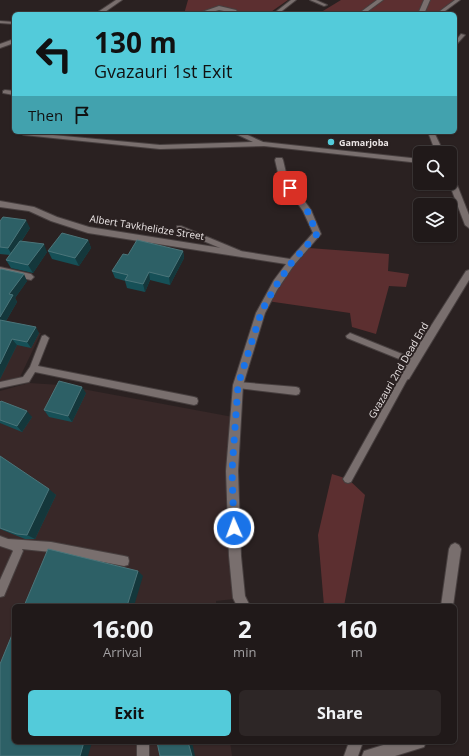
<!DOCTYPE html>
<style>
:root{--surface:#201919;--page:#2d2626;--text:#f1f3f6;--muted:#a2a0a2;--line:#3d3838;--accent:#53cbda}
body{margin:0;font-family:"Open Sans",sans-serif;background:var(--page);color:var(--text);height:100vh;display:flex;flex-direction:column;font-size:15px;white-space:nowrap}
*{box-sizing:border-box;margin:0}
p{font-size:13px;color:var(--muted)}
.icon{flex:none;width:22px;height:22px;fill:none;stroke:currentColor;stroke-width:2;stroke-linecap:round;stroke-linejoin:round}
.map{position:relative;flex:1;overflow:hidden}
.side{position:absolute;left:12px;top:604px;width:445px;height:140px;display:flex;flex-direction:column;background:var(--surface);border-radius:6px;box-shadow:0 1px 3px #0004,0 0 0 1px var(--line)}
.side>*{flex:none}
.hud{position:absolute;left:12px;top:12px;width:445px;height:122px;border-radius:6px;box-shadow:0 1px 3px #0004,0 0 0 1px var(--line);background:#53cbda;color:#111;overflow:hidden}
.buttons{position:absolute;left:413px;top:146px;display:grid;gap:8px}
.buttons a{display:grid;place-items:center;width:44px;height:44px;border-radius:6px;background:var(--surface);box-shadow:0 1px 3px #0004,0 0 0 1px var(--line);font-size:20px}
.pin{position:absolute;display:grid;place-items:center;width:34px;height:34px;color:#fff;margin:-17px;border-radius:8px;box-shadow:0 2px 6px #0006}
.me{position:absolute;width:44px;margin:-22px;rotate:358deg;stroke-linejoin:round;filter:drop-shadow(0 0 3px #0008)}
.turn{display:flex;align-items:center;gap:14px;height:84px;padding:0 16px;font-size:18px}
.turn .icon{width:52px;height:52px;stroke-width:2.5}
.turn b{display:block;font-size:28px;line-height:34px}
.then{display:flex;align-items:center;height:38px;padding:0 16px;background:#0003;gap:8px;font-size:15px}
.eta{display:flex;justify-content:space-evenly;align-items:center;height:68px;text-align:center}
.eta b{font-size:24px;font-weight:700;line-height:28px}
.cta{display:flex;gap:8px;margin-top:auto;padding:8px 16px}
.cta a{flex:1;height:46px;border-radius:6px;background:var(--accent);color:#111;font-size:16px;font-weight:700;line-height:46px;text-align:center}
.cta a+a{background:var(--page);color:var(--text)}
.map>svg:first-child{display:block}
.built{fill:#382828}
.green{fill:#5c2f30}
.lines{fill:none;stroke-linecap:round;stroke-linejoin:round}
.lane-casing{stroke:#473f3f;stroke-width:2}
.street-casing{stroke:#473f3f;stroke-width:2}
.lane{fill:#796f6e;fill-rule:evenodd}
.street{fill:#796f6e;fill-rule:evenodd}
.wall{fill:#165057}
.shaded-wall{fill:#14373b}
.building{fill:#2d6066;stroke:#4b757a}
.route{stroke:#1a73e8;stroke-width:7;stroke-dasharray:0 12.6}
.poi-dot{fill:#53cbda;stroke:#2a2121;stroke-width:1.5}
.labels{text-anchor:middle;dominant-baseline:central;stroke-width:4;stroke-linejoin:round;paint-order:stroke}
.far-poi-label{font-size:9px;font-weight:bold;fill:#ebe5e5;stroke:#2a2121;text-anchor:start}
.street-label{font-size:10px;fill:#ebe5e5;stroke:#2a2121}
</style>
<div class="map">
<svg width="469" height="756" viewBox="0 0 469 756">
<rect width="100%" height="100%" fill="#2a2121"/>
<g class="built">
<polygon points="7,326 41,333 20,377 0,381 0,337"/>
<polygon points="29,383 61,385 233,417 234,599 216,601 216,606 14,606 14,742 230,742 232,756 0,756 0,391"/>
</g>
<g class="green">
<polygon points="188,0 288,0 268,14 184,14"/>
<polygon points="341,0 458,0 438,14 318,14"/>
<polygon points="309,248 389,254 388,271 409,274 406,287 389,286 376,334 352,327 350,313 267,301 295,262"/>
<polygon points="332,474 348,479 365,495 344,606 324,606 318,535"/>
</g>
<g class="lines">
<defs>
<g id="lane">
<polygon points="291,0 296,0 278,14 273,14"/>
<polygon points="310,0 316,0 327,5 324,6"/>
<polygon points="455,0 460,0 441,14 436,14"/>
<polygon points="0,21 14,22 14,24 0,23"/>
<polygon points="461,34 465,35 455,46 455,42"/>
<polygon points="177,226 181,226 241,251 242,253 239,255 237,255 177,230"/>
<polygon points="0,267 31,274 34,277 31,280 0,273"/>
<polygon points="350,333 417,360 418,362 417,364 414,365 347,338 346,336"/>
<polygon points="45,335 49,338 38,366 194,397 197,398 198,401 197,404 194,405 35,372 29,382 0,388 0,382 23,377 30,367 42,336"/>
<polygon points="405,373 408,374 409,376 408,378 351,482 348,483 345,482 343,479 345,476 402,374"/>
<polygon points="238,382 296,387 299,388 300,391 299,394 296,395 238,388 235,387 234,385 235,383"/>
<polygon points="0,536 8,539 51,542 124,556 128,557 129,561 128,565 124,566 51,552 22,549 23,551 4,596 0,597 0,580 13,551 12,550 0,546"/>
<rect x="137" y="742" width="12" height="14"/>
</g>
<g id="street">
<polygon points="116,0 122,0 102,14 95,14"/>
<polygon points="377,0 383,0 364,14 358,14"/>
<polygon points="424,0 430,0 424,14 418,14"/>
<polygon points="219,6 236,10 239,14 219,10 205,14 196,14"/>
<polygon points="14,39 14,43 0,48 0,44"/>
<polygon points="5,90 14,91 14,95 3,93 3,91"/>
<polygon points="21,132 160,145 253,142 232,132 241,132 263,142 420,159 420,163 264,146 160,149 24,135 22,134"/>
<polygon points="428,132 434,132 444,153 436,153"/>
<polygon points="276,158 282,158 283,160 287,177 311,210 321,234 294,265 277,290 265,313 243,385 238,471 241,556 245,596 250,606 237,606 233,598 229,556 226,471 233,385 256,313 274,280 286,264 88,233 51,221 29,211 0,207 0,201 34,207 57,217 89,227 290,259 313,233 303,211 279,177 275,160"/>
<polygon points="450,175 454,177 469,215 469,228 465,225 449,183 450,183"/>
<polygon points="469,270 469,280 409,379 405,380 401,379 400,376 401,373 466,271"/>
<polygon points="455,543 459,545 461,549 453,606 441,606 449,549 451,545"/>
<polygon points="349,742 363,742 358,756 344,756"/>
<polygon points="393,742 426,742 424,747 395,756 362,756 364,751"/>
</g>
</defs>
<use href="#lane" class="lane-casing"/>
<use href="#street" class="street-casing"/>
<use href="#lane" class="lane"/>
<use href="#street" class="street"/>
</g>
<g class="wall">
<polygon points="0,221 30,228 21,242 47,252 33,273 11,268 6,260 10,255 0,254"/>
<polygon points="88,240 91,248 79,266 52,259 48,251"/>
<polygon points="183,251 184,258 170,285 150,280 145,292 127,288 125,281 115,278 112,271"/>
<polygon points="0,270 27,281 15,298 17,302 6,321 39,333 31,348 17,345 0,379"/>
<polygon points="86,393 72,422 49,417 44,410"/>
<polygon points="0,402 32,417 22,432 0,423"/>
<polygon points="0,456 56,495 35,539 25,539 0,529"/>
</g>
<g class="shaded-wall">
<polygon points="26,220 30,228 12,255 8,248"/>
<polygon points="88,240 91,248 79,266 75,258"/>
<polygon points="44,244 47,252 33,273 28,265"/>
<polygon points="183,251 184,258 170,285 169,277"/>
<polygon points="149,272 150,280 145,292 143,284"/>
<polygon points="24,274 27,281 15,298 17,302 3,326 0,322 0,317 9,294"/>
<polygon points="36,327 39,333 31,348 27,342"/>
<polygon points="12,339 17,345 0,379 0,364"/>
<polygon points="82,387 86,393 72,422 68,416"/>
<polygon points="27,411 32,417 22,432 17,426"/>
<polygon points="49,489 56,495 35,539 27,535"/>
<polygon points="138,571 143,576 134,606 127,606"/>
<polygon points="84,742 92,742 88,756 80,756"/>
<polygon points="188,742 192,742 195,756 192,756"/>
</g>
<g class="building">
<polygon points="3,217 26,220 8,248 0,247 0,221"/>
<polygon points="62,233 88,240 75,258 48,251"/>
<polygon points="137,240 183,251 169,277 149,272 143,284 125,280 128,275 112,271 123,254 128,255"/>
<polygon points="20,241 44,244 28,265 6,260"/>
<polygon points="1,269 24,274 9,294 13,295 0,317 0,270"/>
<polygon points="0,320 36,327 27,342 12,339 0,364"/>
<polygon points="59,381 82,387 68,416 44,410"/>
<polygon points="1,401 27,411 17,426 0,420 0,402"/>
<polygon points="0,456 49,489 27,535 17,534 0,528"/>
<polygon points="48,549 138,571 127,606 24,606"/>
<polygon points="14,630 14,742 84,742 80,756 0,756 0,664"/>
<polygon points="157,742 188,742 192,756 160,756"/>
</g>
<g class="lines">
<polyline class="route" points="234,528 232,471 238,385 261,313 267,301 277,284 292,262 317,234 307,210 290,188"/>
</g>
<circle class="poi-dot" cx="331" cy="142" r="4"/>
<g class="labels">
<g class="far-poi-label">
<text x="339" y="142">Gamarjoba</text>
</g>
<g class="street-label">
<text transform="translate(147 227) rotate(9)">Albert Tavkhelidze Street</text>
<text transform="translate(398 370) rotate(-60)">Gvazauri 2nd Dead End</text>
</g>
</g>
</svg>
<div class="buttons">
<a><svg class="icon" aria-label="search" viewBox="0 0 24 24"><circle cx="10" cy="10" r="6"/><path d="M15 15l6 6"/></svg></a>
<a><svg class="icon" aria-label="layers" viewBox="0 0 24 24"><path d="M12 4l9 5-9 5-9-5zM3 14l9 5 9-5"/></svg></a>
</div>
<div class="pin" style="left:290px;top:188px;background:#d93025"><svg class="icon" aria-label="arrive" viewBox="0 0 24 24"><path d="M6 21V4h12l-3 4 3 4H6"/></svg></div>
<svg class="me" style="left:234px;top:528px" viewBox="-20 -20 40 40"><circle r="17" fill="#1a73e8" stroke="#fff" stroke-width="3"/><path d="M0-11L8 9 0 5-8 9z" fill="#fff"/></svg>
<div class="hud">
<div class="turn"><svg class="icon" aria-label="left" viewBox="0 0 24 24"><path d="M17 20v-9H6M10 6l-5 5 5 5"/></svg><div><b>130 m</b>Gvazauri 1st Exit</div></div>
<div class="then">Then<svg class="icon" aria-label="arrive" viewBox="0 0 24 24"><path d="M6 21V4h12l-3 4 3 4H6"/></svg></div>
</div>
<section class="side">
<div class="eta">
<div><b>16:00</b><p>Arrival</p></div>
<div><b>2</b><p>min</p></div>
<div><b>160</b><p>m</p></div>
</div>
<div class="cta"><a>Exit</a><a>Share</a></div>
</section>
</div>
